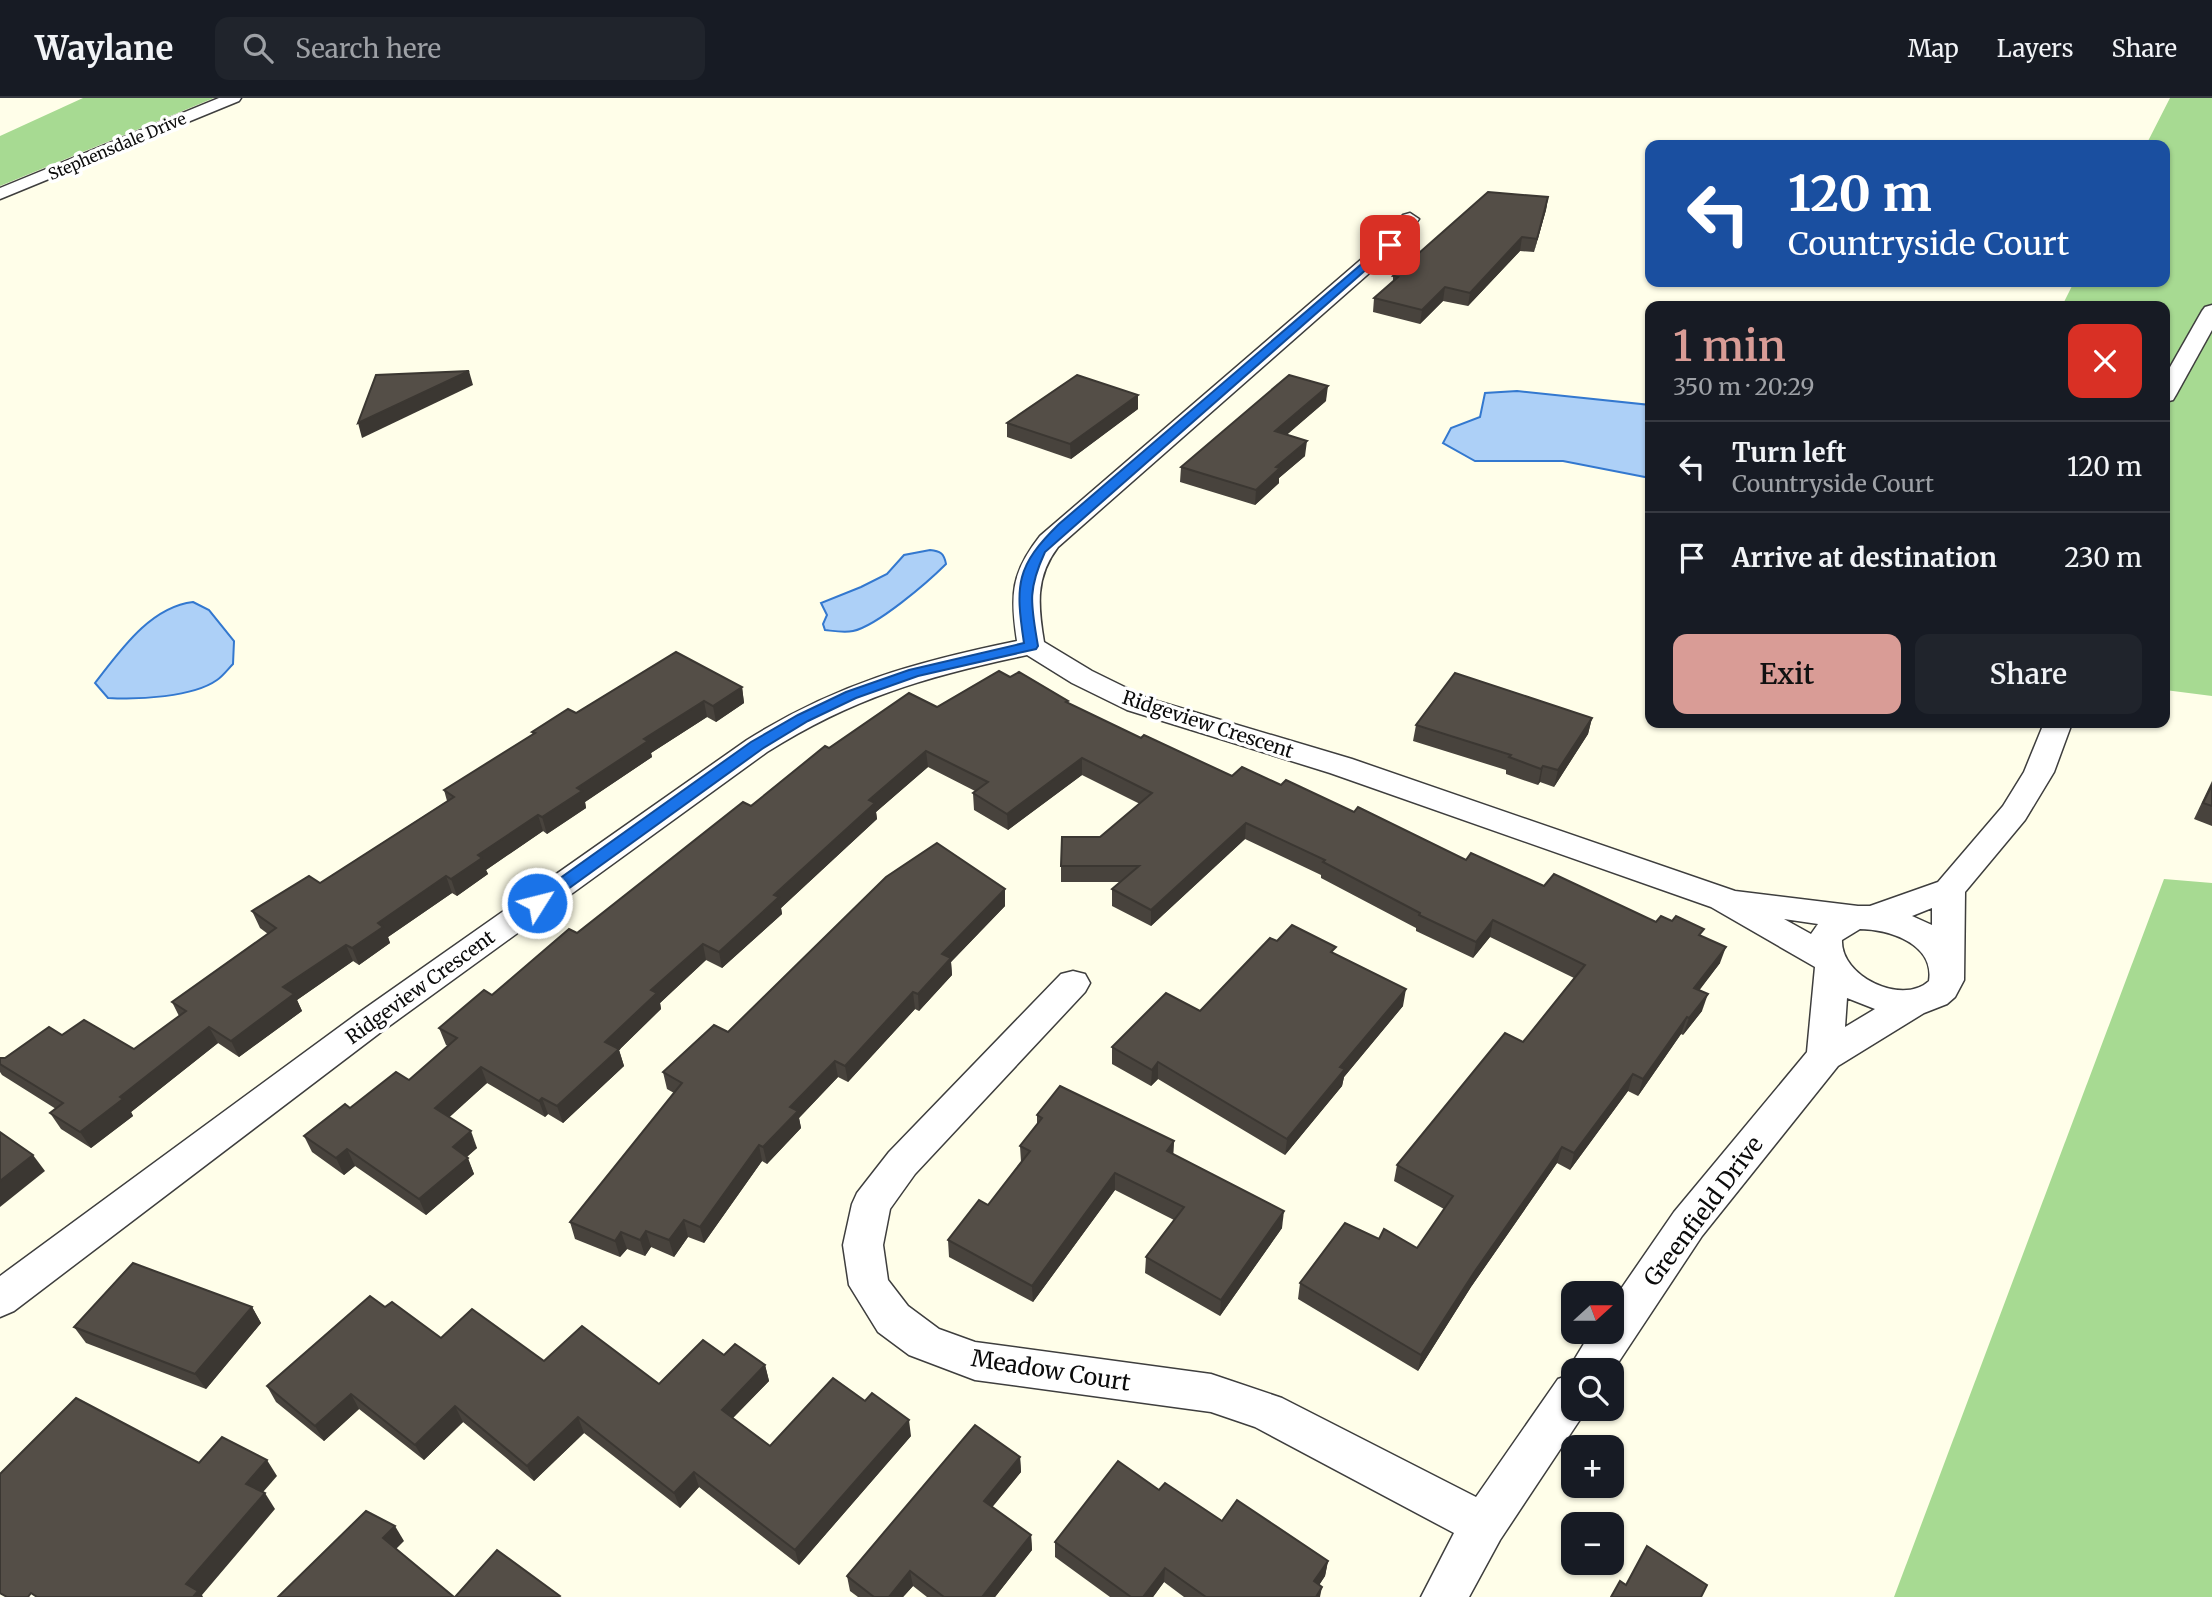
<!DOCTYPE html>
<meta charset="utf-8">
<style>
:root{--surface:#171b24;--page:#20242c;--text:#f1f3f6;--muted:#9ea1a6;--line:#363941;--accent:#d99c96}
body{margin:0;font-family:Merriweather,serif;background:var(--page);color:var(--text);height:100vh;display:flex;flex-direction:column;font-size:26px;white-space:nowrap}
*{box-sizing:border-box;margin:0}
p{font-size:23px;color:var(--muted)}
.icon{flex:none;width:38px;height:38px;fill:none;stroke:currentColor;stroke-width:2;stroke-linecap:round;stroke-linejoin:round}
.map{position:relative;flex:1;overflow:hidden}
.panel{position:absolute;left:1645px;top:203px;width:525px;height:427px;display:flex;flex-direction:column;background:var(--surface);border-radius:14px;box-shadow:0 2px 5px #0004}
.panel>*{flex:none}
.banner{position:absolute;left:1645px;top:42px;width:525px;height:147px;border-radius:14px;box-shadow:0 2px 5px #0004;background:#1a4fa0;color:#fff;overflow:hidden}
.needle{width:46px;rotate:69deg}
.buttons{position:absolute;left:1561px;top:1183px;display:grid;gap:14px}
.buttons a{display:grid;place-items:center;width:63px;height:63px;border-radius:14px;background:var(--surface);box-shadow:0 2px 5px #0004;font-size:35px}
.pin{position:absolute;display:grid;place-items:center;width:60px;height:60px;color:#fff;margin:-30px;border-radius:14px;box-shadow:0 4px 10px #0006}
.me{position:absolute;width:77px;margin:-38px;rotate:54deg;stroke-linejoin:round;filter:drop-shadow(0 0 5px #0008)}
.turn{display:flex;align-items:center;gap:24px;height:147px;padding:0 28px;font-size:32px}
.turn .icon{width:91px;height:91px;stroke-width:2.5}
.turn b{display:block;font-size:49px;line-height:60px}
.round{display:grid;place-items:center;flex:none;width:74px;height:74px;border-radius:14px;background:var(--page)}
.headline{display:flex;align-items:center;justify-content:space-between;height:119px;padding:0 28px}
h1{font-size:42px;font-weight:600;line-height:52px;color:var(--accent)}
.button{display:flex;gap:14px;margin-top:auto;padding:14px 28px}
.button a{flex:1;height:80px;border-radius:14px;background:var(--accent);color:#111;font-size:28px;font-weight:600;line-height:80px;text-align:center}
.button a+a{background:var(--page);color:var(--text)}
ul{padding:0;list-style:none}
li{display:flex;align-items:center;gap:21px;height:91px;padding:0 28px;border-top:2px solid var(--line)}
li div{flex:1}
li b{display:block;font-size:26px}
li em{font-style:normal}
header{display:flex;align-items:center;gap:42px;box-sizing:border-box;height:98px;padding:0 35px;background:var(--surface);border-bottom:2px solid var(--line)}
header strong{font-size:33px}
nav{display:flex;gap:38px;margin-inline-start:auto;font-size:24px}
.search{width:490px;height:63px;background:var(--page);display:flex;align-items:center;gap:18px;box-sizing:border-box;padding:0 24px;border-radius:14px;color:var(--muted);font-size:26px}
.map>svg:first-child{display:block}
.forest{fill:#a7da92}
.water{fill:#add0f7;stroke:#3378cf;stroke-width:2}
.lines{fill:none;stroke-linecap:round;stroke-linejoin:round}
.minor-casing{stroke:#3e3e3e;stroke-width:3}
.minor{fill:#fff;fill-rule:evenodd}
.wall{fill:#48433d}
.shaded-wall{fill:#3b3732}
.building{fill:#544e47;stroke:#3b3732;stroke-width:2}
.route{fill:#1a73e8;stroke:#114b97;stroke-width:2}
.labels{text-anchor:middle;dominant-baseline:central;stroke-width:7;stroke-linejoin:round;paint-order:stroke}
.far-street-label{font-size:16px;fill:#0b0b0b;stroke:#fff}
.street-label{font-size:19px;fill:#0b0b0b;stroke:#fff}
.near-street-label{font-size:23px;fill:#0b0b0b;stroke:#fff}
</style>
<header>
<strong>Waylane</strong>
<div class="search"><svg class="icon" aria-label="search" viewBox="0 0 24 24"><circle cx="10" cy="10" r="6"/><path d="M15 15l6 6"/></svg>Search here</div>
<nav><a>Map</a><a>Layers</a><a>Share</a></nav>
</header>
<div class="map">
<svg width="2212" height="1499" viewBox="0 0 2212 1499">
<rect width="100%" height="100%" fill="#fffee9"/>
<g class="forest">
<polygon points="83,0 214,0 0,88 0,38"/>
<polygon points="2170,0 2212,0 2212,598 2165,592 2165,208 2062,208 2074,184 2165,184 2165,47 2146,47"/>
<polygon points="2164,781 2212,785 2212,1499 1894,1499"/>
</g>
<g class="water">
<polygon points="1517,293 1650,307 1650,380 1563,363 1475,363 1443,345 1451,330 1480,319 1485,295"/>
<path d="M930,452c10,1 14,3 16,14 -18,18 -69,62 -93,67 -9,2 -19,0 -28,-1l-2,-6 4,-9 -6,-12 40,-16 26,-13 17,-19z"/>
<path d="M193,504l16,8 25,31 -1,23c-5,5 -10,12 -16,16 -24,17 -79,20 -109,18l-13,-15c25,-32 55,-76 98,-81z"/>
</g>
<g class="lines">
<defs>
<g id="minor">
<polygon points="219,0 241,0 239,3 0,101 0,90"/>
<path d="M1410,115l9,6 -19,27 -342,301c-23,30 -20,59 -14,95l48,29 55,27 205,61 383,132 123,15h12l68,-24 65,-76 21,-34 20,-49h28l-18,49 -29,48 -60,72 -1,88 -9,17 -8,7 -23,9 -86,53 -136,170 -90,136 -39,-2v39h14l-87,131 -31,57h-48l33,-64 -199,-106 -44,-15 -236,-32 -66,-25 -31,-23 -29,-47 -6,-40 9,-41 5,-11 32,-41 172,-178 12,-3 12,3 5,9 -5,9 -170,182 -25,35 -7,36 5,35 20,26 31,23 36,13 236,32 71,24 194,99 82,-118 12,-4 -2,-5 23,-38h21v-30l62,-90 133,-160 8,-85 -104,-60 -381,-134 -203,-63 -55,-27 -45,-28c-99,21 -173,42 -260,97l-386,280 -367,279 -14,6v-41l357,-262 390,-274c89,-56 168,-78 270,-99 -7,-46 -6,-68 23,-105l346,-298 17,-23zM1932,810v17l-20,-9zM1784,821l34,5 -7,10zM1860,831c29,0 75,15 69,52 -27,25 -89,-5 -87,-41zM1847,900l28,11 -30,18z"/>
<polygon points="2212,207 2212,232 2176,297 2173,302 2165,304 2165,278 2202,213 2205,209"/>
</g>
</defs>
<use href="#minor" class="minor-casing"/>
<use href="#minor" class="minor"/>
</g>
<g class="wall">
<polygon points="1548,99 1546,112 1534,154 1520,153 1468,208 1443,203 1420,226 1373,214 1374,200 1393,184 1393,178"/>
<polygon points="1326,303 1286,337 1305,358 1279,380 1279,385 1255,407 1180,384 1181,369"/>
<polygon points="1138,311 1071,361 1007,339 1007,325"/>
<polygon points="1010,579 1141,640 1232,678 1281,687 1354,714 1466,762 1544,788 1702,838 1720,865 1699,892 1702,913 1683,937 1681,936 1638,998 1628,993 1570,1072 1557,1065 1471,1189 1418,1273 1298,1201 1300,1185 1379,1141 1417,1150 1444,1111 1394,1083 1397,1067 1523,944 1574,880 1490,839 1473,860 1416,833 1416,830 1321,780 1321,777 1245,741 1151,828 1112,808 1112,791 1120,784 1061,784 1061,768 1100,739 1140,706 1082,677 1008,732 974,712 973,695 975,693 928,669 876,714 877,721 781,810 782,816 722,870 706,862 660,905 661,911 619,952 624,968 563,1025 548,1016 545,1019 487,985 449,1019 477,1050 467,1059 474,1076 426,1117 355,1068 344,1077 312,1054 304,1038 350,1010 409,982 448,948 446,947 439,930 492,897 829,650 937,609"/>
<polygon points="742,589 744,605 716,624 707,619 651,655 652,659 585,704 586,710 547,736 543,733 486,772 488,776 457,798 452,795 388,839 390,845 359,867 353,863 297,902 302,913 239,959 218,945 131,1014 133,1018 91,1050 61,1031 50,1015 56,1011 2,977 0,974 0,960 5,960 62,937 134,951 179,918 172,904 268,836 260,830 252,813 320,785 447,703 444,692 533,637 532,634 576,615"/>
<polygon points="1592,620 1588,636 1554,689 1540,684 1538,687 1506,676 1506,672 1413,643 1416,627"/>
<polygon points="2212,683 2212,728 2194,721"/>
<polygon points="1005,791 1005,808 951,864 952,877 919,913 915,911 848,984 838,979 799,1020 801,1030 767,1066 762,1063 704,1145 688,1139 674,1159 651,1149 645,1158 627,1151 620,1159 575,1141 570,1124 674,995 667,991 663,974 728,934"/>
<polygon points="1277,843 1335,856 1403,908 1344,979 1342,988 1285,1057 1158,981 1151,988 1112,966 1112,949 1200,913"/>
<polygon points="1037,1017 1174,1043 1173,1056 1282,1130 1220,1218 1145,1175 1146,1159 1174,1122 1115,1092 1033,1204 949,1159 948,1142 988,1107 1021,1064 1020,1048 1037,1026"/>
<polygon points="252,1209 261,1225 206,1291 86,1245 74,1229"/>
<polygon points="385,1209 441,1240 544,1263 659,1286 724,1257 765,1267 769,1283 733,1320 770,1348 911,1338 799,1467 699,1389 680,1410 584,1335 534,1383 463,1324 424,1362 359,1311 324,1343 276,1304 267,1288"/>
<polygon points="1020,1359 1021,1374 992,1409 1031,1437 1032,1452 995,1499 927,1499 913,1488 903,1499 858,1499 850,1493 847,1478"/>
<polygon points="1159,1392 1222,1423 1328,1463 1325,1478 1319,1487 1320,1499 1184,1499 1164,1484 1153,1499 1110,1499 1055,1459 1055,1444"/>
</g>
<g class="shaded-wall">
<polygon points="1548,99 1546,112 1534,154 1537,141"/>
<polygon points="1522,139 1520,153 1468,208 1470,195"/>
<polygon points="1445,189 1443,203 1420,226 1422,212"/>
<polygon points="469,273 473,287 362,340 358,325"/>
<polygon points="1328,288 1326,303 1274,348 1275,333"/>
<polygon points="1138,297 1138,311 1071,361 1070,346"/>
<polygon points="1307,343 1305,358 1279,380 1279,385 1255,407 1256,392 1276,369"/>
<polygon points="742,589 744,605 716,624 713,608"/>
<polygon points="704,603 707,619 651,655 652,659 585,704 586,710 547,736 542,719 577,690 644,641"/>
<polygon points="1592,620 1588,636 1554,689 1558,672"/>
<polygon points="926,653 928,669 876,714 877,721 781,810 782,816 722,870 719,854 869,702"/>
<polygon points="1082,660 1082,677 1008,732 1007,716"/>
<polygon points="1543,668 1540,684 1538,687 1541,671"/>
<polygon points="538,717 543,733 486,772 488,776 457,798 451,781 478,757"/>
<polygon points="1246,725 1245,741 1151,828 1151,812"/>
<polygon points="446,778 452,795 388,839 390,845 359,867 352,850 378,825"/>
<polygon points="1005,791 1005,808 951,864 952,877 919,913 918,896 942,856"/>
<polygon points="1493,822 1490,839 1473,860 1476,844"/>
<polygon points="703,846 706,862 660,905 661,911 619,952 624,968 563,1025 557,1008 605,944 651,892"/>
<polygon points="346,847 353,863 297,902 302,913 239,959 231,943 283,889"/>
<polygon points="1726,849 1720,865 1689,906 1694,890"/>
<polygon points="1406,891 1403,908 1344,979 1342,988 1285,1057 1287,1041 1340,969"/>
<polygon points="913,894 915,911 848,984 845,968"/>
<polygon points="1708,896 1702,913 1683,937 1689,920"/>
<polygon points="1687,919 1681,936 1638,998 1643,981"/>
<polygon points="209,929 218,945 131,1014 133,1018 91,1050 80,1034 120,999"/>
<polygon points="835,963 838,979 799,1020 801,1030 767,1066 763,1049 790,1009"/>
<polygon points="1158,964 1158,981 1151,988 1152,972"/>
<polygon points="481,969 487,985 442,1026 435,1010"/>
<polygon points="1633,976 1628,993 1570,1072 1574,1055"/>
<polygon points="542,1000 548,1016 545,1019 539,1003"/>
<polygon points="471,1033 477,1050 459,1065 453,1049"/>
<polygon points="1174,1043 1173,1060 1167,1053"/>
<polygon points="759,1047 762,1063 704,1145 700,1129"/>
<polygon points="1562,1049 1557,1065 1471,1189 1418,1273 1421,1257 1475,1173"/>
<polygon points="347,1051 355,1068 344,1077 336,1060"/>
<polygon points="33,1057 45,1073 0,1109 0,1083"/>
<polygon points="468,1060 474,1076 426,1117 419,1101"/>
<polygon points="1115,1075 1115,1092 1033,1204 1032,1188"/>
<polygon points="1284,1113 1282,1130 1220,1218 1221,1202"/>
<polygon points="684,1122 688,1139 674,1159 669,1142"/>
<polygon points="646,1133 651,1149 645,1158 640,1142"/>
<polygon points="621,1134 627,1151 620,1159 615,1143"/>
<polygon points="252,1209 261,1225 206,1291 195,1276"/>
<polygon points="765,1267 769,1283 726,1327 722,1312"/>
<polygon points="351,1296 359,1311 324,1343 315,1328"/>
<polygon points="455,1308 463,1324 424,1362 415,1347"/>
<polygon points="578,1319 584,1335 534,1383 527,1368"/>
<polygon points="909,1322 911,1338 799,1467 795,1452"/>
<polygon points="1020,1359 1021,1374 985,1418 984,1403"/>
<polygon points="267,1362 277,1378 257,1401 246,1386"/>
<polygon points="694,1374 699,1389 680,1410 674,1395"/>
<polygon points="265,1395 275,1411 202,1497 203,1499 193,1499 186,1486"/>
<polygon points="395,1428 404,1443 392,1455 383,1440"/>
<polygon points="1031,1437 1032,1452 995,1499 982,1499"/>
<polygon points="1328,1463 1325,1478 1312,1498 1314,1483"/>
<polygon points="1165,1470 1164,1484 1153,1499 1143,1499"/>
<polygon points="910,1473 913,1488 903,1499 889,1499"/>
<polygon points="1322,1489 1320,1499 1316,1499"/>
</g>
<g class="building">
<polygon points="1488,94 1548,99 1537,141 1522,139 1470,195 1445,189 1422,212 1374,200 1398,179 1393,178"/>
<polygon points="469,273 358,325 376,277"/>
<polygon points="1077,277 1138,297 1070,346 1007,325"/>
<polygon points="1289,277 1328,288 1275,333 1307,343 1276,369 1280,370 1256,392 1181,369"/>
<polygon points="676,554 742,589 713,608 704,603 644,641 648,643 577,690 582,693 542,719 538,717 478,757 482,760 451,781 446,778 378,825 383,829 352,850 346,847 283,889 294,896 231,943 209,929 120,999 123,1001 80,1034 50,1015 63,1005 0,966 0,960 5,960 49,929 62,937 84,922 134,951 186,913 172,904 276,830 252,813 309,778 320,785 454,699 444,692 535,635 532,634 568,611 576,615"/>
<polygon points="999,573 1010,579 1019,574 1068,603 1066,604 1141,640 1144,637 1232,678 1242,669 1281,687 1286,682 1354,714 1358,709 1466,762 1471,755 1544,788 1554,776 1656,824 1661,818 1672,823 1676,818 1704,831 1699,837 1726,849 1694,890 1708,896 1689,920 1687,919 1643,981 1633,976 1574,1055 1562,1049 1475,1173 1421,1257 1300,1185 1345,1125 1379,1141 1384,1131 1417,1150 1453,1098 1397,1067 1505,935 1523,944 1585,867 1493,822 1476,844 1419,817 1420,815 1323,764 1325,762 1246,725 1151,812 1112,791 1139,768 1061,768 1062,739 1100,739 1152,695 1082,660 1007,716 973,695 988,684 926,653 869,702 875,705 774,797 779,799 719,854 703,846 651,892 657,895 605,944 619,951 557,1008 542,1000 539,1003 481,969 435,1010 471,1033 453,1049 468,1060 419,1101 347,1051 336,1060 304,1038 345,1006 350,1010 396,974 409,982 457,940 439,930 484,892 492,897 569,831 577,835 743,704 751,708 825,648 829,650 909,595 937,609"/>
<polygon points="1455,575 1592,620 1558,672 1543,668 1541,671 1509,659 1511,657 1416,627"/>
<polygon points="2212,687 2212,708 2203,705"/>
<polygon points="937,745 1005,791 942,856 951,860 918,896 913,894 845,968 835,963 790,1009 798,1013 763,1049 759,1047 700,1129 684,1122 669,1142 646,1133 640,1142 621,1134 615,1143 570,1124 682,985 663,974 714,927 728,934 886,779"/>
<polygon points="1292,827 1336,849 1331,854 1406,891 1340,969 1345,971 1287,1041 1158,964 1152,972 1112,949 1166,895 1200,913 1270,840 1277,843"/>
<polygon points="1060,988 1174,1043 1167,1053 1284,1113 1221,1202 1146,1159 1184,1109 1115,1075 1032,1188 948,1142 979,1102 988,1107 1030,1053 1020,1048 1042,1020 1037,1017"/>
<polygon points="0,1034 33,1057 0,1083"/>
<polygon points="133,1165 252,1209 195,1276 74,1229"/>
<polygon points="370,1198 385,1209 392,1204 441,1240 472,1211 544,1263 582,1228 659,1286 703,1242 724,1257 735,1246 765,1267 722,1312 770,1348 833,1280 865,1303 872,1295 909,1322 795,1452 694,1374 674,1395 578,1319 527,1368 455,1308 415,1347 351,1296 315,1328 267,1288"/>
<polygon points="76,1300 199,1365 222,1339 267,1362 246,1386 265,1395 186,1486 198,1493 193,1499 37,1499 31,1495 28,1499 7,1499 0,1495 0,1376"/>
<polygon points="975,1327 1020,1359 984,1403 1031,1437 982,1499 944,1499 910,1473 889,1499 874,1499 847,1478"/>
<polygon points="1118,1363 1159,1392 1165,1385 1222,1423 1237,1402 1328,1463 1314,1483 1322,1489 1316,1499 1206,1499 1165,1470 1143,1499 1131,1499 1055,1444"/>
<polygon points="366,1413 395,1428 383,1440 454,1499 278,1499"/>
<polygon points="1647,1448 1707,1487 1701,1499 1611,1499 1620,1483 1626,1487"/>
<polygon points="497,1452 560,1498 559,1499 455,1499"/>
</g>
<path class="route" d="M1386,145l8,2 -349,307c-18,39 -14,52 -7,94l-2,3 -118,27 -62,22 -48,23 -46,28 -219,158h-12l-2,-4 2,-4 220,-157 47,-27 48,-23 63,-22 115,-27c-9,-59 -8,-77 35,-119z"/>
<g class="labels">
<g class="far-street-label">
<text transform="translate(117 48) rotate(-23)">Stephensdale Drive</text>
</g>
<g class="street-label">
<text transform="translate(1208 626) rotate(18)">Ridgeview Crescent</text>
<text transform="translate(420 889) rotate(-36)">Ridgeview Crescent</text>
</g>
<g class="near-street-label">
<text transform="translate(1703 1113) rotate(-53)">Greenfield Drive</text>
<text transform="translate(1051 1272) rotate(9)">Meadow Court</text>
</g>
</g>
</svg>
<div class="buttons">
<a><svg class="needle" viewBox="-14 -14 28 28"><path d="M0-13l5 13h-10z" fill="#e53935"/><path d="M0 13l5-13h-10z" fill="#9ea1a6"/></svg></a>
<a><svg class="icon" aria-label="search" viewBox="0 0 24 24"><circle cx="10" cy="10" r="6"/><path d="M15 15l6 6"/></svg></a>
<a>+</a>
<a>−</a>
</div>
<div class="pin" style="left:1390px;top:147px;background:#d93025"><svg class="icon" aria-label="arrive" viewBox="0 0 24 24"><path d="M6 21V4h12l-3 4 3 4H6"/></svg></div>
<svg class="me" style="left:537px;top:805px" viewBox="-20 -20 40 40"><circle r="17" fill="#1a73e8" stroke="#fff" stroke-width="3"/><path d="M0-11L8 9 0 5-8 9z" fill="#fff"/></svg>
<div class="banner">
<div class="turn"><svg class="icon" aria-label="left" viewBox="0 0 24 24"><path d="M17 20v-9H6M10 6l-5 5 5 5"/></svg><div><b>120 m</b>Countryside Court</div></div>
</div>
<section class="panel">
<div class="headline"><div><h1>1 min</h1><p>350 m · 20:29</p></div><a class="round" style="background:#d93025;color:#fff"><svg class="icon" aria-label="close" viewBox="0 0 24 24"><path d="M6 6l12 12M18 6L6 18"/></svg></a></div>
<ul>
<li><svg class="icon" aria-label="left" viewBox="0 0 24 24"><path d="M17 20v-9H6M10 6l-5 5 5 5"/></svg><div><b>Turn left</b><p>Countryside Court</p></div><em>120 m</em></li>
<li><svg class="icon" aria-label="arrive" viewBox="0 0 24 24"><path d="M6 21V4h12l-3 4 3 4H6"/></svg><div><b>Arrive at destination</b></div><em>230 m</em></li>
</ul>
<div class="button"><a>Exit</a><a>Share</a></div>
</section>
</div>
